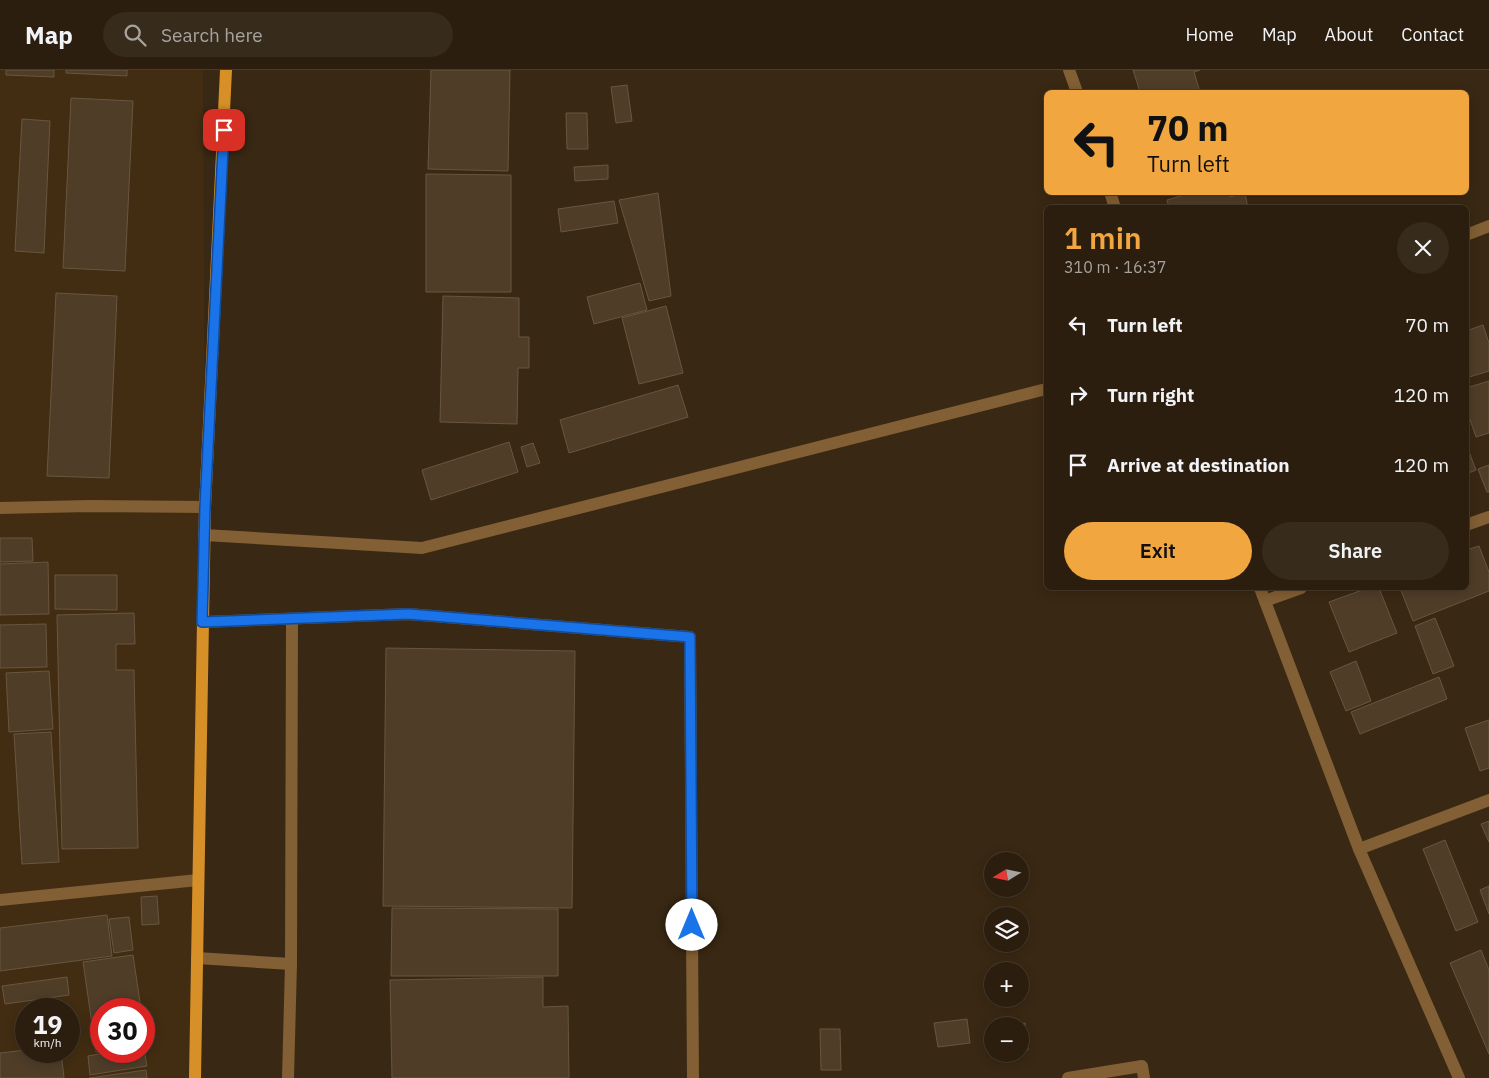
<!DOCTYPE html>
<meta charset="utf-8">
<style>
:root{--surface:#2b1e0e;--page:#372b1c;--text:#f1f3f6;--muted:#a6a29e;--line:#473c2e;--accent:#f1a640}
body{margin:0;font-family:"IBM Plex Sans",sans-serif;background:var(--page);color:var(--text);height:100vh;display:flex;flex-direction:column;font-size:19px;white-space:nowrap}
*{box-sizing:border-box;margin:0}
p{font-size:16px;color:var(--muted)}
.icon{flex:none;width:28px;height:28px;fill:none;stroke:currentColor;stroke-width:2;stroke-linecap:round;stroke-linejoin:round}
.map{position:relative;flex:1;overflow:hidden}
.sheet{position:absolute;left:1044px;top:135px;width:425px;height:385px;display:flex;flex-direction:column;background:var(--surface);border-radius:8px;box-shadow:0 2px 12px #0003,0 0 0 1px var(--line)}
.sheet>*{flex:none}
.guide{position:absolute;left:1044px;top:20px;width:425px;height:105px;border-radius:8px;box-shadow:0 2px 12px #0003,0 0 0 1px var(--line);background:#f1a640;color:#111;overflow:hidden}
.needle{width:32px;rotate:260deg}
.controls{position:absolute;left:984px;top:782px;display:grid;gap:10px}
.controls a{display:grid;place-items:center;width:45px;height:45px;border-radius:50%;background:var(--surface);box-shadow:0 2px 12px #0003,0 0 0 1px var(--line);font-size:25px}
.speed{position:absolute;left:15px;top:928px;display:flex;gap:10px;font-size:25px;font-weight:700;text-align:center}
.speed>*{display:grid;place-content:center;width:65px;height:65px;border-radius:50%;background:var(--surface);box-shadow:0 2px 12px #0003,0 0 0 1px var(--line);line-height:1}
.speed small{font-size:12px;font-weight:400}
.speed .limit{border:8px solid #d22;background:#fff;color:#111}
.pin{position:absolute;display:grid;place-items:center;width:42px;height:42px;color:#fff;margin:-21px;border-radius:10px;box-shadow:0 2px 8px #0006}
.me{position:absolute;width:55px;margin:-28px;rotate:0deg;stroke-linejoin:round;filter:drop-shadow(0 0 4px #0008)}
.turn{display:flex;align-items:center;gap:18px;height:105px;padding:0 20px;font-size:22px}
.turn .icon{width:65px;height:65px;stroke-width:2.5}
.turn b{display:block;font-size:35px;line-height:42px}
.round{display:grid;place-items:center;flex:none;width:52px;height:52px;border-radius:26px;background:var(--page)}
.overview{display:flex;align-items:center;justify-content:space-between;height:85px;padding:0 20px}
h1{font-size:30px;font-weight:600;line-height:38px;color:var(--accent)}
.action{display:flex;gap:10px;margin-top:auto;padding:10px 20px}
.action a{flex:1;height:58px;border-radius:30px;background:var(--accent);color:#111;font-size:20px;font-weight:600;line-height:58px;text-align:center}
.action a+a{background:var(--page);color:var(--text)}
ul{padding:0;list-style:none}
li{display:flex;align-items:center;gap:15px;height:70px;padding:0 20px}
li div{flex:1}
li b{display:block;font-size:19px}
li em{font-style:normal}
header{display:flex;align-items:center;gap:30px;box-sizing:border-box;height:70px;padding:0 25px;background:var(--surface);border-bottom:1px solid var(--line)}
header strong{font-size:24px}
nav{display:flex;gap:28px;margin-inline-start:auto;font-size:18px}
.search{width:350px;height:45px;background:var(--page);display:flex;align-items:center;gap:12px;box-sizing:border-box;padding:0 18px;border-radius:28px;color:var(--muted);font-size:19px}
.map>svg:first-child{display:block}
.built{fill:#422d12;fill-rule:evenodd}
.building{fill:#4f3d28;stroke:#685640}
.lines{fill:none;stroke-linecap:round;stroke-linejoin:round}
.minor{stroke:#825f34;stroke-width:12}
.major{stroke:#d79028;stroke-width:12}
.route-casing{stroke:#114b97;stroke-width:12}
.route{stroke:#1a73e8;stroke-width:9}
</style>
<header>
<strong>Map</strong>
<div class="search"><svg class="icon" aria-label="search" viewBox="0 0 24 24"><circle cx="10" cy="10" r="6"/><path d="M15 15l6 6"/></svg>Search here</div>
<nav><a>Home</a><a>Map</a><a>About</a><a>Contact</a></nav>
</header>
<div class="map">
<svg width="1489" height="1008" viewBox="0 0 1489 1008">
<rect width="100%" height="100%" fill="#392813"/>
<path class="built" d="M0,0h203l2,437 -7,571h-198zM26,939h43v42h-43zM101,939h43v42h-43z"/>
<g class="building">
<polygon points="6,0 54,0 54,7 6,5"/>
<polygon points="66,0 127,0 127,6 66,3"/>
<polygon points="431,0 510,0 508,101 428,99"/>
<polygon points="1133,0 1200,0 1194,2 1200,22 1140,22"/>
<polygon points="627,15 632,51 616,53 611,17"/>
<polygon points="71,28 133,31 125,201 63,198"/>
<polygon points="566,43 587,43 588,79 567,79"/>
<polygon points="22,49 50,51 44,183 15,181"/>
<polygon points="608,95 608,109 575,111 574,97"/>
<polygon points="426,104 511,105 511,222 426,222"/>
<polygon points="1194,122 1229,122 1230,127 1245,123 1248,138 1169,138 1167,130"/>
<polygon points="658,123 671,226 649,231 619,130"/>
<polygon points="614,131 618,153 561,162 558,139"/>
<polygon points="640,213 647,240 594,254 587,227"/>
<polygon points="56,223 117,226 109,408 47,406"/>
<polygon points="443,226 519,228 519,267 529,267 529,298 518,298 517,354 440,352"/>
<polygon points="666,236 683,303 639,314 622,248"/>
<polygon points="1483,255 1489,273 1489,301 1466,308 1466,261"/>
<polygon points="1489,311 1489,363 1476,367 1466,338 1466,318"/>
<polygon points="678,315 688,347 569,383 560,350"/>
<polygon points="509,372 518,402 431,430 422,400"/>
<polygon points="533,373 540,393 527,397 521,377"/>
<polygon points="1466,374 1476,400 1466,404"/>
<polygon points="1489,395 1489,422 1487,422 1478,399"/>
<polygon points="0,468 32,468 33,491 0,492"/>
<polygon points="1479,476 1489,502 1489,521 1413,551 1400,518 1466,518 1466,480"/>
<polygon points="48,492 49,544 0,545 0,494"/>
<polygon points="55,505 117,505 117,540 55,539"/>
<polygon points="1368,518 1379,518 1397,563 1349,582 1329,532"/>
<polygon points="134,543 135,574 116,574 116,600 134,600 138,778 62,779 57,545"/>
<polygon points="1435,548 1454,596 1433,604 1415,556"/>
<polygon points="46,554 47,597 0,598 0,555"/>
<polygon points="386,578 575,581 572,838 383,836"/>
<polygon points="1356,591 1371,631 1346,641 1330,602"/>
<polygon points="49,601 53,659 9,662 6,603"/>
<polygon points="1439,607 1447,629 1360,664 1351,642"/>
<polygon points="1489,650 1489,698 1480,701 1465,658"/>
<polygon points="51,662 59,792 22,794 14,664"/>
<polygon points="1489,751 1489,772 1481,754"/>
<polygon points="1445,770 1478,852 1456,861 1423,779"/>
<polygon points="1489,816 1489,844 1480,820"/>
<polygon points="157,826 159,854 142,855 141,827"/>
<polygon points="392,838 558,839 558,906 391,906"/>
<polygon points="107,845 112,886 0,901 0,858"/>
<polygon points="129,847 133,880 114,883 109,849"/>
<polygon points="1481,880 1489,900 1489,984 1450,893"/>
<polygon points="133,885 141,939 101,939 101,981 103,981 96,982 83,892"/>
<polygon points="67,907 69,925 5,934 2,916"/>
<polygon points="543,907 543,937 568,936 569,1008 392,1008 390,910"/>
<polygon points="967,949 970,973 938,977 934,953"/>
<polygon points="1025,953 1028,980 1020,981 1020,956 1002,956"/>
<polygon points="820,959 840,959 841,1000 821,1000"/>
<polygon points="144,979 147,996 90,1005 88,986 116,981 144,981"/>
<polygon points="26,980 26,981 61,981 64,1008 0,1008 0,983"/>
<polygon points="146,1000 147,1008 89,1008"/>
</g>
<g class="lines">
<g class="minor">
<polyline points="1069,0 1077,22"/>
<polyline points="1110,122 1115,138"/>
<polyline points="1466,165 1489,156"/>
<polyline points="0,438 89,436 205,437"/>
<polyline points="1466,455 1489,447"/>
<polyline points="204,465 422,478 1046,319"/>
<polyline points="1260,518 1359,779 1459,1008"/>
<polyline points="1265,531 1301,518"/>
<polyline points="202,552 408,544 690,567 693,1008"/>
<polyline points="1359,779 1489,730"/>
<polyline points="0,830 198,810"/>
<polyline points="197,888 291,894"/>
<polyline points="288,1008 291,894 292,549"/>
<polyline points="1068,1008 1142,996 1144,1008"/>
</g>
<polyline class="major" points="195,1008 205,437 226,0"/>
</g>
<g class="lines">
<defs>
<polyline id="route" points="224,60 205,437 202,552 408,544 690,567 692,855"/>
</defs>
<use href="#route" class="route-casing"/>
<use href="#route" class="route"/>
</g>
</svg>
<div class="controls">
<a><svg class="needle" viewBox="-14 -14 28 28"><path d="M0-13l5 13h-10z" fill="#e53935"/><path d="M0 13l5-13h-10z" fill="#a6a29e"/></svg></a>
<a><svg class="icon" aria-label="layers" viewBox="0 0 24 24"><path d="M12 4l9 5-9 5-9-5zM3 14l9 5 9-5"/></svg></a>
<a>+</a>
<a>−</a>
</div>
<div class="speed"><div>19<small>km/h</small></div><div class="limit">30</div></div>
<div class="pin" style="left:224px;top:60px;background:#d93025"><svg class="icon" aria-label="arrive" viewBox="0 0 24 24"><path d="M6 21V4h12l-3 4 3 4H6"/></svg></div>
<svg class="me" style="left:692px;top:855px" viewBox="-20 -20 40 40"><circle r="19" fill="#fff"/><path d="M0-13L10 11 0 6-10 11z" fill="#1a73e8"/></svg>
<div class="guide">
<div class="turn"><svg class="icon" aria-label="left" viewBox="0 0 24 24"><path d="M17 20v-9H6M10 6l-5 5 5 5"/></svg><div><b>70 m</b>Turn left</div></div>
</div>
<section class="sheet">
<div class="overview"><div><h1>1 min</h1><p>310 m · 16:37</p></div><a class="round"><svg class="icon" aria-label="close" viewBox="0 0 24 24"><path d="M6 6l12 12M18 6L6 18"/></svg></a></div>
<ul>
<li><svg class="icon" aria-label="left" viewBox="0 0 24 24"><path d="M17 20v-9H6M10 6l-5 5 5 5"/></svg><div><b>Turn left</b></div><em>70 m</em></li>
<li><svg class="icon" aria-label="right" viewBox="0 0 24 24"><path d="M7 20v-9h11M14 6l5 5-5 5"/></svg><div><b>Turn right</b></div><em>120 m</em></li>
<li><svg class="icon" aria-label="arrive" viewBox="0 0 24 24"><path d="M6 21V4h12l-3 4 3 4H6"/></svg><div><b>Arrive at destination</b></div><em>120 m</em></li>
</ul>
<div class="action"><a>Exit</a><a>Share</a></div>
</section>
</div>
